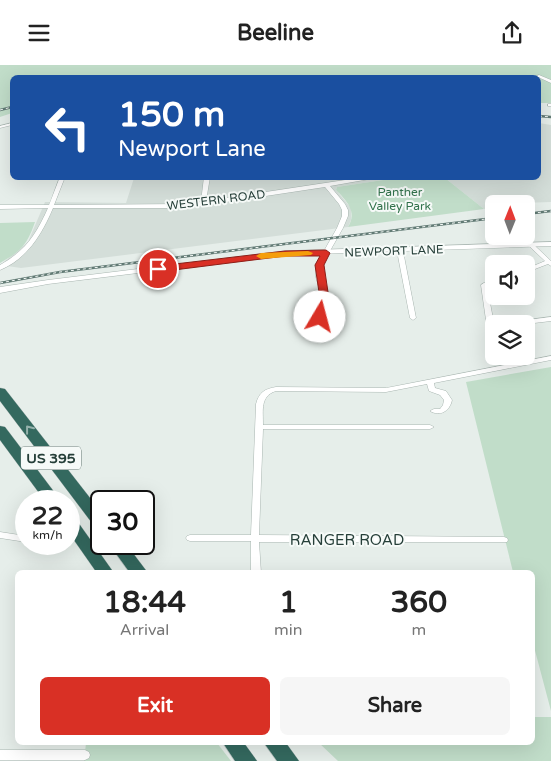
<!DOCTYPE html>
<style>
:root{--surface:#fff;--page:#f6f6f6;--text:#222;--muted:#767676;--accent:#d93025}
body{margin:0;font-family:"Varela Round",sans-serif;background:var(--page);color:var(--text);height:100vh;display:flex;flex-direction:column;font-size:19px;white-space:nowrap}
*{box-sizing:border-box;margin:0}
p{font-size:16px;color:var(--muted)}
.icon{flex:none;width:28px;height:28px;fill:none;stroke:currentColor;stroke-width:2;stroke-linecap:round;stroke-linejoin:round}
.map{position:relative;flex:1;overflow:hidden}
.drawer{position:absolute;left:15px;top:505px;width:520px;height:175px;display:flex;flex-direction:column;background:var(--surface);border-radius:8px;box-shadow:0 5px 20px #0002}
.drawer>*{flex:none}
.guide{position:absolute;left:10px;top:10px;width:531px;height:105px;border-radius:8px;box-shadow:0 5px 20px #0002;background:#1a4fa0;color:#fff;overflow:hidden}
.needle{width:32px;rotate:1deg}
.fabs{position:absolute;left:485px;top:130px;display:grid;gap:10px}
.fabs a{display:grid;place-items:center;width:50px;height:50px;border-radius:8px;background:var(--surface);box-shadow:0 5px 20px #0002;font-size:25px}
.speed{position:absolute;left:15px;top:425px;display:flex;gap:10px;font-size:25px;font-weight:700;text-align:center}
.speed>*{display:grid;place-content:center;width:65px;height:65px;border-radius:50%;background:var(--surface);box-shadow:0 5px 20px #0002;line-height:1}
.speed small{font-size:12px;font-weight:400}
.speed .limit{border:2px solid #111;border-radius:8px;background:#fff;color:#111}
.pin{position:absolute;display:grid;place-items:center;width:42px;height:42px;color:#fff;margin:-21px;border:2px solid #fff;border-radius:50%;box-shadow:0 1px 5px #0007}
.me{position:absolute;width:55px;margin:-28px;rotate:8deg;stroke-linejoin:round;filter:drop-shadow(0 0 4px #0008)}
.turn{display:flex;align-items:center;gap:18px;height:105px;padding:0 25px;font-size:22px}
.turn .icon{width:65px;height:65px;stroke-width:2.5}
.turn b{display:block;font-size:35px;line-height:42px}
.eta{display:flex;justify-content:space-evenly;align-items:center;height:85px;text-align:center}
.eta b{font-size:30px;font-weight:800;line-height:35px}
.button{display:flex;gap:10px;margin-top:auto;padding:10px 25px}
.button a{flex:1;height:58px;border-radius:8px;background:var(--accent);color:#fff;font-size:20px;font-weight:800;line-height:58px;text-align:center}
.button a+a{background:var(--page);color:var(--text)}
header{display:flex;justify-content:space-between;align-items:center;height:65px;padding:0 25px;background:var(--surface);font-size:22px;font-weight:800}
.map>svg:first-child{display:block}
.built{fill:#d4ded9}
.green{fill:#c1ddc9}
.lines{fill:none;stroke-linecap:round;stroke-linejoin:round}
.minor-casing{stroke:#a9b6b1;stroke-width:1}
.tertiary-casing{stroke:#a9b6b1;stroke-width:1}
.motorway-casing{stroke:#c2c9c8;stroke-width:1}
.minor{fill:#fff;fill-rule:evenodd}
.tertiary{fill:#fff;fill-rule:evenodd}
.motorway{fill:#34695f;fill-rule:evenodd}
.rail-casing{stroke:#617a74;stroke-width:2.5}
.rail{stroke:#f6faf8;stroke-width:1;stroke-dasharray:3;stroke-linecap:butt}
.oneway{stroke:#95b2ac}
.route{fill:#d93025;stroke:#8d1f18}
.slow{fill:#f59e0b}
.labels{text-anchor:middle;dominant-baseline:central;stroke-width:4;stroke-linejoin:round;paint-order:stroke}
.far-park-label{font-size:12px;fill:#33734d;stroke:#f6faf8}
.far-street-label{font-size:12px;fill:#263f39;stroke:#f6faf8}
.shield{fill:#f6faf8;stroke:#647772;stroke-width:1}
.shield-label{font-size:14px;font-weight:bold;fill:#263f39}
.street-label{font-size:15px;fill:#263f39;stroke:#f6faf8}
</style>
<header><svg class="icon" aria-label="menu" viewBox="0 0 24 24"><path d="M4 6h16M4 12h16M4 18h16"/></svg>Beeline<svg class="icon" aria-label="share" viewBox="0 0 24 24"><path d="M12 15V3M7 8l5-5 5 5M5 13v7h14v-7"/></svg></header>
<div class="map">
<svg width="551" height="696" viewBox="0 0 551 696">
<rect width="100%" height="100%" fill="#e6eeea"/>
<g class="built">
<polygon points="539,58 551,60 551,137 494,139 494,143 484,144 445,113 539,112"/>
<polygon points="134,113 396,113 337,122 336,125 351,143 351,155 348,162 21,203 0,200 28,177 45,137 126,138"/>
</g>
<g class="green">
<polygon points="0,0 551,0 551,38 539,38 539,12 12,12 12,48 0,52"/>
<path d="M396,113h49l39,31 -136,18c10,-15 -2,-27 -12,-37l1,-3z"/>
<path d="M35,157c-8,23 -14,29 -35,41v-40z"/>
<polygon points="551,302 551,646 533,578 532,508 513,507 466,317"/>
<polygon points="533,652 551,652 551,696 338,696 319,678 532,678"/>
<polygon points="86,678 217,678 231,696 84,696"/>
</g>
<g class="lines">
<defs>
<g id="minor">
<polygon points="539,10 551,15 551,18 538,12 537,11"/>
<rect x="548" y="39" width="3" height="2"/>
<polygon points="12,58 12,60 0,63 0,61"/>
<path d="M60,112h5l-11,28 132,-1 15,-2 3,-25h6l-4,24 159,-24h16l-51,9 15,18 3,6v6l-5,12 -21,37v12l6,22 -6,9 1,9c-3,3 -13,4 -16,1l1,-1 9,-2 -1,-7 6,-9 -6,-22v-12l21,-37 5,-12v-6l-3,-6 -14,-17 -139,21h-133c-11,26 -26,51 -53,62v-5c25,-14 36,-30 48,-57l-48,1v-4h49z"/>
<polygon points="531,178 533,179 551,196 551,201 548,199 535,204 528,212 526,213 526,207 531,202 545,196 529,181 529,179"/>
<polygon points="400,184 403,186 416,253 413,255 410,253 397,186"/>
<polygon points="484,218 494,218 494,222 487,222 494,259 494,263 490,264 487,262 481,220"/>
<polygon points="551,252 551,256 526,259 509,259 512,257"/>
<path d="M551,291v4l-117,23 1,5 11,3 6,9c-2,11 -12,17 -22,11l4,-2h6l3,-4 1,-5 -4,-5 -11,-4 -2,-7 -41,8 -110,-1c-16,5 -13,19 -13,34h167l4,2 -4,2h-167l-4,106 245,2 3,1 1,2 -1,2h-248l2,31h-10v-32h-61l-3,-1 -1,-2 1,-2 3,-1h61l5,-131c3,-12 9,-15 20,-17l110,1z"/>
<polygon points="0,467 26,471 26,477 0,473"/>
<polygon points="0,685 85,685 89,687 90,690 89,693 85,695 0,695"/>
</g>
<polygon id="tertiary" points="551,177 551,181 285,190 48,219 0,228 0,222 48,215 285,186"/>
<g id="motorway">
<polygon points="0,323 5,324 101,447 101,463 95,462 0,336"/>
<polygon points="0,361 5,362 61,436 45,436 0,375"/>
<polygon points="69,452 75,453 114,508 97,508 69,468"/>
<polygon points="109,479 126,479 148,508 130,508"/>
<polygon points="223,678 244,678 257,696 235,696"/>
<polygon points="264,678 286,678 299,696 277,696"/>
</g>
</defs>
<use href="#minor" class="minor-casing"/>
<use href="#tertiary" class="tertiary-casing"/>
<use href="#motorway" class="motorway-casing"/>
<use href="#minor" class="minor"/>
<use href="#tertiary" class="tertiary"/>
<use href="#motorway" class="motorway"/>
<defs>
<g id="rail">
<polyline points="0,45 12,42"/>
<polyline points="539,51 551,52"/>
<polyline points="526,149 551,146"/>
<polyline points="0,218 60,207 494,153"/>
</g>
</defs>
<use href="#rail" class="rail-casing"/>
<use href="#rail" class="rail"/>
</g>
<defs><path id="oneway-chevron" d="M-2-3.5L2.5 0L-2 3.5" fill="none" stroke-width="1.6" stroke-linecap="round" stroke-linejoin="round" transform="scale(1.25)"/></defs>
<use class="oneway" href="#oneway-chevron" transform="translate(29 364) rotate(-128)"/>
<polygon class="route" points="285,186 326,185 330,188 324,200 329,234 323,243 324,254 317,254 314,243 320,234 315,200 320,191 285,191 158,207 153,204 158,201"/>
<polygon class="slow" points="308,186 313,188 311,190 261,194 256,191 261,188"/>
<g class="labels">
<g class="far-park-label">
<text x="400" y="127">Panther<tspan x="400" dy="14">Valley Park</tspan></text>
</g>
<g class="far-street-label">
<text transform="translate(216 135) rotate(-7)">WESTERN ROAD</text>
<text transform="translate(394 186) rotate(-2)">NEWPORT LANE</text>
</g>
<rect class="shield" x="21" y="381.5" width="60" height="23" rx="4"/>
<g class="shield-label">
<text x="51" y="393">US 395</text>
</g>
<g class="street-label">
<text x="347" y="475">RANGER ROAD</text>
</g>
</g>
</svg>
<div class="fabs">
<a><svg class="needle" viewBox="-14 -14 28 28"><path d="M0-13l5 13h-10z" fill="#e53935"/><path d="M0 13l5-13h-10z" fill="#767676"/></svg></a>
<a><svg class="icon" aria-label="sound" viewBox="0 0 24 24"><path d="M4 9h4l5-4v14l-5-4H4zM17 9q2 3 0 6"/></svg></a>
<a><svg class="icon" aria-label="layers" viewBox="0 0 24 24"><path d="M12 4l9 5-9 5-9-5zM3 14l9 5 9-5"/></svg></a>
</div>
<div class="speed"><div>22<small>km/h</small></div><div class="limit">30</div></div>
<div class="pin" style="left:158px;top:204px;background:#d93025"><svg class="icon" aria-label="arrive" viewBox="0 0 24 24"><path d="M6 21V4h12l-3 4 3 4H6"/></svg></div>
<svg class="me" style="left:320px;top:252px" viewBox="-20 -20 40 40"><circle r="19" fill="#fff"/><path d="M0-13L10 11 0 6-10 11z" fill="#d93025"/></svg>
<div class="guide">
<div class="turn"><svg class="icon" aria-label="left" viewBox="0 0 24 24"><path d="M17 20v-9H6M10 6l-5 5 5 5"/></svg><div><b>150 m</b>Newport Lane</div></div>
</div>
<section class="drawer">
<div class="eta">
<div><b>18:44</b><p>Arrival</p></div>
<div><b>1</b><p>min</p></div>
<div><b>360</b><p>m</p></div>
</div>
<div class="button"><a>Exit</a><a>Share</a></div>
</section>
</div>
